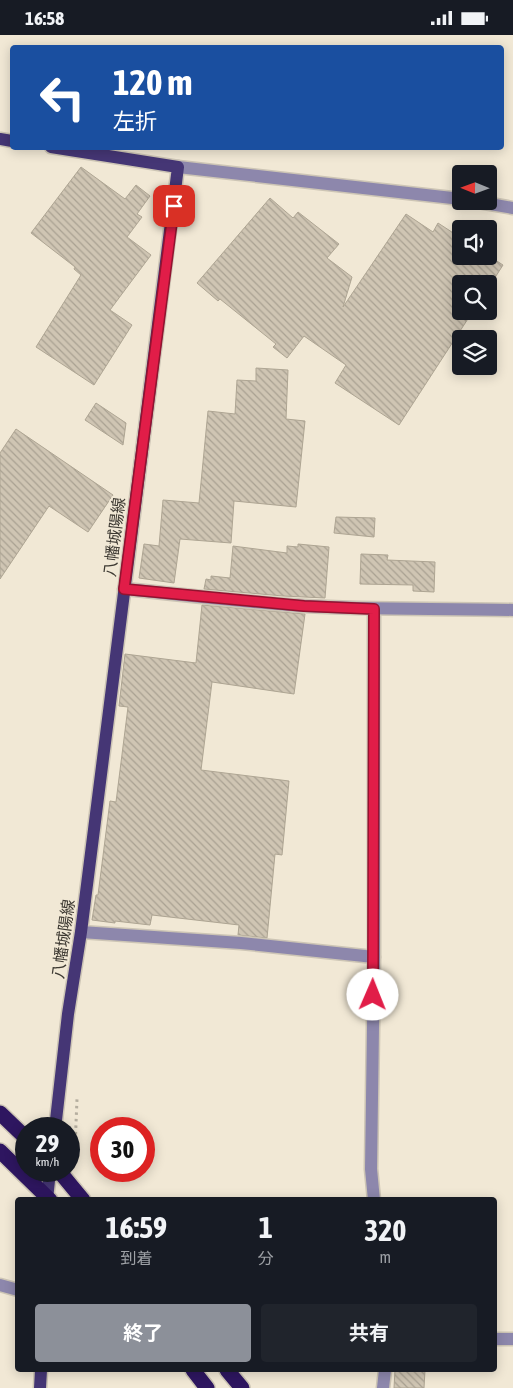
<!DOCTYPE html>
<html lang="ja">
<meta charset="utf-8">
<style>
:root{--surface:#171b24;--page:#20242c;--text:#f1f3f6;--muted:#9ea1a6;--accent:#8c9099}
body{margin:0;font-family:"Asap Condensed","Noto Sans JP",sans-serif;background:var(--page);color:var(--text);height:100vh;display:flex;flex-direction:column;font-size:19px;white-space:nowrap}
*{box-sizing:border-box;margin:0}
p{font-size:16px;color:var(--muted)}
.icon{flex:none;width:28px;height:28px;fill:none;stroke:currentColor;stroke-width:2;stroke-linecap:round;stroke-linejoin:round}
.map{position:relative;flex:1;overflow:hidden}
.drawer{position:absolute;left:15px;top:1162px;width:482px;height:175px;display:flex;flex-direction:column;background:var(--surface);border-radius:5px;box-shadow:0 2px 12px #0003}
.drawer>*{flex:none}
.banner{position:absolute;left:10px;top:10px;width:494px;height:105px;border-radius:5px;box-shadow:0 2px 12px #0003;background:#1a4fa0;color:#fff;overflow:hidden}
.needle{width:32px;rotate:271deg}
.controls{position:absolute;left:452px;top:130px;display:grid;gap:10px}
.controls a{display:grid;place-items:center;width:45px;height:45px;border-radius:5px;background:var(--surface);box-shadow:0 2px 12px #0003;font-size:25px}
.speed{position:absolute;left:15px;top:1082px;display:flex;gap:10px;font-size:25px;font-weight:700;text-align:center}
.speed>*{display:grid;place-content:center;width:65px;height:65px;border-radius:50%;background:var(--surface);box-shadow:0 2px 12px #0003;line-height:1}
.speed small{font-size:12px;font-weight:400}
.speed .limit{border:8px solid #d22;background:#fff;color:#111}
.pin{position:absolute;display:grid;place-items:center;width:42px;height:42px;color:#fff;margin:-21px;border-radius:10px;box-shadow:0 2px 8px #0006}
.me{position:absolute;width:55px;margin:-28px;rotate:1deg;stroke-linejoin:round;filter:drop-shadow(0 0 4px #0008)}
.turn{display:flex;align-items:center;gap:18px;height:105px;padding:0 20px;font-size:22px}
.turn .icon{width:65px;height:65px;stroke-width:2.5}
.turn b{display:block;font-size:35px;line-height:42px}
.eta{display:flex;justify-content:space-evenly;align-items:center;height:85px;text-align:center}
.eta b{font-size:30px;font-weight:700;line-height:35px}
.action{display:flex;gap:10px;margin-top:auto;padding:10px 20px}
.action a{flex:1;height:58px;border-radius:5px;background:var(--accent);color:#fff;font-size:20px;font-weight:700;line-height:58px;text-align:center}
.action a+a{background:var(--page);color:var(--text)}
.status{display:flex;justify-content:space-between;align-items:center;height:35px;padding:0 25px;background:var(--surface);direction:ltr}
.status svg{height:14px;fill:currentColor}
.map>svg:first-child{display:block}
.building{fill:url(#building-back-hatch);stroke:#aea593}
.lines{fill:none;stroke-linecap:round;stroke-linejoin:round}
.minor-casing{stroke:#cdc5b5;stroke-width:15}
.major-casing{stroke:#cdc5b5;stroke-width:15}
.highway-casing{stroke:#cdc5b5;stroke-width:18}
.path{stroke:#b5ae9f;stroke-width:3;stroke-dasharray:2.5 4;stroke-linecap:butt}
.minor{stroke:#8d87ac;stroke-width:12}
.major{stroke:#453675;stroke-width:12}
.highway{stroke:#2e1660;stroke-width:15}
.route-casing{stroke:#92132f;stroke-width:12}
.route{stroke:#e11d48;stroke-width:9}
.labels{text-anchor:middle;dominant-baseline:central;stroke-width:4;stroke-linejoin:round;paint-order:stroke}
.street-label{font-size:16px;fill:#3e3a33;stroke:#f1e8d5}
</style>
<div class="status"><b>16:58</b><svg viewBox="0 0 49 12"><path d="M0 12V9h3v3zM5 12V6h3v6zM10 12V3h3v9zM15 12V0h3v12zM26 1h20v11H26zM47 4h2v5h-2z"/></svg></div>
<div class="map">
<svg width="513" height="1353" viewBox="0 0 513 1353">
<defs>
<pattern id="building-back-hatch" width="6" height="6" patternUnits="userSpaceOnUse" patternTransform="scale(1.25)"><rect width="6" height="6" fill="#cfc5b3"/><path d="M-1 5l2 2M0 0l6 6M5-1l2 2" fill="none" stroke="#a9a192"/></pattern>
</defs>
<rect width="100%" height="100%" fill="#f1e8d5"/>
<g class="building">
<polygon points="81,132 125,164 136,150 150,161 137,179 142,182 127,202 151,220 110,275 132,290 94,350 36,312 81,240 74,234 75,232 31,198"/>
<polygon points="270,163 293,183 298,177 339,209 327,223 352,242 343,272 406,179 433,197 438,188 461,203 461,221 489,221 503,230 489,252 489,249 461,249 461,276 473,276 399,390 335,348 346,330 304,301 287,323 273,312 276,309 220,264 218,266 197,248"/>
<polygon points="256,333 288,335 286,384 305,386 296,472 234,466 231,508 180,504 174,548 139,543 144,509 159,511 163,465 199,468 208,376 235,379 237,345 256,346"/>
<polygon points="96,368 126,388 123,410 85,385"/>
<polygon points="16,394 113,460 88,497 49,471 0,544 0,418"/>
<polygon points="336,482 375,483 374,502 334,498"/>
<polygon points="298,509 329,512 325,563 283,561 204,554 206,544 211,545 211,541 230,543 233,511 287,518 287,511 298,512"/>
<polygon points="361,519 388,520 387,525 435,527 434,557 413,556 413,550 360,549"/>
<polygon points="202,570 305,579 294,659 212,647 201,735 289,746 282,820 275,819 267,903 238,900 239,890 152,880 150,890 115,886 115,888 92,885 96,860 98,860 110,766 116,767 128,672 119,671 125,619 196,628"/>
<polygon points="395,1335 425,1335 424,1353 394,1353"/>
</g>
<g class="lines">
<defs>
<g id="minor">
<polyline points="178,132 461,164"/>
<polyline points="473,166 513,173"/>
<path d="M124,554c60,6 120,13 181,17 69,4 139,2 208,4"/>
<polyline points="374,574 374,922 371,1134 374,1165"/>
<polyline points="81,897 241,908 374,922"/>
<polyline points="0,1250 18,1255"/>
<polyline points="495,1304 513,1304"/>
<polyline points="383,1353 385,1335"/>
</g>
<g id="major">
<polyline points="0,104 12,106"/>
<polyline points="51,112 178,132 81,897 68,979 55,1094"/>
<polyline points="47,1165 50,1136"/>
<polyline points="40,1353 41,1335"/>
</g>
<g id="highway">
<polyline points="0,1078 26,1103"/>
<polyline points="0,1116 50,1165"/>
<polyline points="59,1136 83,1165"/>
<polyline points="193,1335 207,1353"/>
<polyline points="227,1335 242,1353"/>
</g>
</defs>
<use href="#minor" class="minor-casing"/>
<use href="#major" class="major-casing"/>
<use href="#highway" class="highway-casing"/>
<polyline class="path" points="72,1125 75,1113 77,1064"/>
<use href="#minor" class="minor"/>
<use href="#major" class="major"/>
<use href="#highway" class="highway"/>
</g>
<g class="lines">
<defs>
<polyline id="route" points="174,171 124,554 304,571 374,574 373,960"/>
</defs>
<use href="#route" class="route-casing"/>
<use href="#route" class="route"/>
</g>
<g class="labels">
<g class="street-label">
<text transform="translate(114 502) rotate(-83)">八幡城陽線</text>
<text transform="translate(63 904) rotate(-82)">八幡城陽線</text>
</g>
</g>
</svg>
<div class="controls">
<a><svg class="needle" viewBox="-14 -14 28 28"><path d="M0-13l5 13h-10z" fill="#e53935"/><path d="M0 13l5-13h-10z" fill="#9ea1a6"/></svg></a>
<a><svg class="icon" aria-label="sound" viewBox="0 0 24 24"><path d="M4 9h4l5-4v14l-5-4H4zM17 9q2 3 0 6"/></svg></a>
<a><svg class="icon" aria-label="search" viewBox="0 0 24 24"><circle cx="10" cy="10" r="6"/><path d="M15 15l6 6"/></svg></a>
<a><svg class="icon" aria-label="layers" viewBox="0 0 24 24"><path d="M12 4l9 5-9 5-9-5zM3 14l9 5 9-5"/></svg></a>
</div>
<div class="speed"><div>29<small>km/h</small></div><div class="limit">30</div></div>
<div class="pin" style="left:174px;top:171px;background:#d93025"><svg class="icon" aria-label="arrive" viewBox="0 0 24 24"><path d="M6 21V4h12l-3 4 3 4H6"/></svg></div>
<svg class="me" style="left:373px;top:960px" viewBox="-20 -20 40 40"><circle r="19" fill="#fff"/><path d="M0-13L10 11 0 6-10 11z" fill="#e11d48"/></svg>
<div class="banner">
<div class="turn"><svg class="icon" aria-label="left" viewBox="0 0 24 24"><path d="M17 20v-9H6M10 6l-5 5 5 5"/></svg><div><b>120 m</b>左折</div></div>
</div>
<section class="drawer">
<div class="eta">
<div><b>16:59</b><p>到着</p></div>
<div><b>1</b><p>分</p></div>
<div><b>320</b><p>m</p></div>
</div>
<div class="action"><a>終了</a><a>共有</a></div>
</section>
</div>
